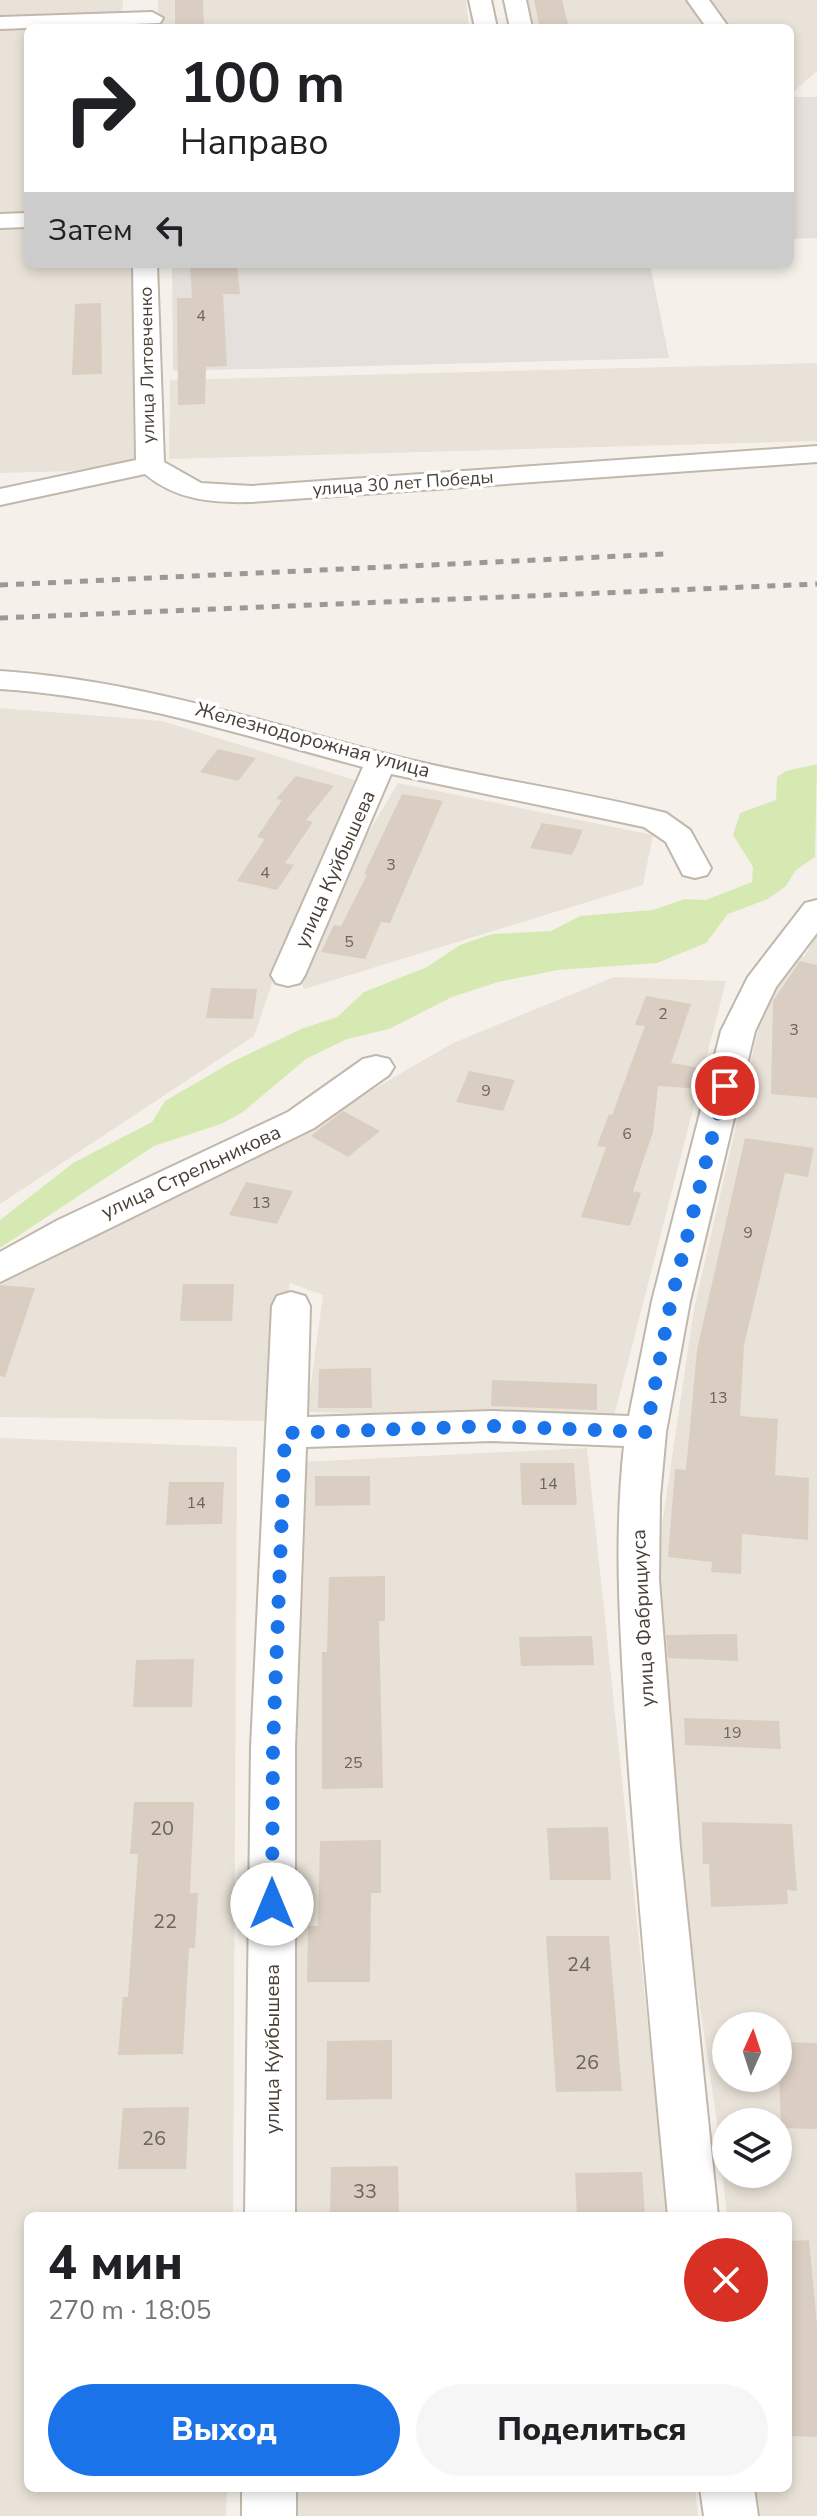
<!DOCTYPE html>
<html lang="ru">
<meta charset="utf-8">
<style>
:root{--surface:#fff;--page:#f6f6f6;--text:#202124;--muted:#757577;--accent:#1a73e8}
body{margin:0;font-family:"Nunito Sans",sans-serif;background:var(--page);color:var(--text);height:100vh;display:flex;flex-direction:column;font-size:30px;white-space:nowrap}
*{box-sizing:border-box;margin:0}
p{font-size:26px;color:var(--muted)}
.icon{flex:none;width:44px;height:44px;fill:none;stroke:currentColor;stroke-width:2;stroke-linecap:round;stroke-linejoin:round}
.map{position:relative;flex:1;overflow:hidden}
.side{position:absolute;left:24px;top:2212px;width:768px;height:280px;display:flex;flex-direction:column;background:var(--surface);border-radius:12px;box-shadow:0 4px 12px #0003}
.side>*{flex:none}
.top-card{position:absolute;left:24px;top:24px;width:770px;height:244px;border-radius:12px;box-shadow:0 4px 12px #0003;background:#fff;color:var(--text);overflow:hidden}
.needle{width:52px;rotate:3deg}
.tools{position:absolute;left:712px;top:2012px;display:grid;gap:16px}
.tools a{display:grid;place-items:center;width:80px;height:80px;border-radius:50%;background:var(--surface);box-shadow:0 4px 12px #0003;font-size:40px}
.pin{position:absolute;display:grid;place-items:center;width:68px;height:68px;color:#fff;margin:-34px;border:4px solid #fff;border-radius:50%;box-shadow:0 2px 8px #0007}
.me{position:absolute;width:88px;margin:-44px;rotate:0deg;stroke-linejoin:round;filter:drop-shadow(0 0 6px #0008)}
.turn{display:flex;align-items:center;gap:28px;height:168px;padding:0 24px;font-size:36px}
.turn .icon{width:104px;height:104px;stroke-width:2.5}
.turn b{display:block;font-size:56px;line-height:68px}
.then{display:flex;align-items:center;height:76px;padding:0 24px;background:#0003;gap:16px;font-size:30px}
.round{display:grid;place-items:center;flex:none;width:84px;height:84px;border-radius:42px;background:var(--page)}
.headline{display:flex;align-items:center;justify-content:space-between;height:136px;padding:0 24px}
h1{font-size:48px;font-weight:800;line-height:60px}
.action{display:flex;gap:16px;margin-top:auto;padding:16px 24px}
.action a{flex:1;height:92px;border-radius:48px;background:var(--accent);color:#fff;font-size:32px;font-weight:800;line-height:92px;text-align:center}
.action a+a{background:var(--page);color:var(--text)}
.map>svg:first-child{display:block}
.residential{fill:#e9e2d8;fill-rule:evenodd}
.industrial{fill:#e5e0db}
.green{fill:#d7e9b3}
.building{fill:#dacec2}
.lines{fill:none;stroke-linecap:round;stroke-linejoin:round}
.street-casing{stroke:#c1b7ac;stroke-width:4}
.street{fill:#fff;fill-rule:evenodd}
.rail{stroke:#999;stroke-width:5;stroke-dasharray:8 8;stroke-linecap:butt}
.route{stroke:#1a73e8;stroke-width:14;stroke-dasharray:0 25.2}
.labels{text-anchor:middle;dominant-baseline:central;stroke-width:7;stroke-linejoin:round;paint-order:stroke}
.number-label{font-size:16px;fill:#6d645a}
.far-street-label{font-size:18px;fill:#494138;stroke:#fff}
.street-label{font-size:20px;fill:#494138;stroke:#fff}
.near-number-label{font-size:20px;fill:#6d645a}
</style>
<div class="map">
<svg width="817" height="2516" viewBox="0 0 817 2516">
<rect width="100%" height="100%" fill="#f5f1ea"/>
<g class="residential">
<polygon points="0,0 123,0 122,12 0,15"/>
<polygon points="158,0 466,0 469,28 158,28"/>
<polygon points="526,0 817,0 817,71 790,95 790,28 532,28"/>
<polygon points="148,19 148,28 28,28 28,218 0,219 0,25"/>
<polygon points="28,224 28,264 132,264 134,459 75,471 0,473 0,225"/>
<polygon points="817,363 817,441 169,459 170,380"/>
<polygon points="0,708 162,721 355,780 288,937 254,1036 0,1204"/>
<polygon points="398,783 653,835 643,885 304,989 299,976 355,855"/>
<path d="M817,933v1583h-58l-3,-28h32v-272h-61l-11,-101 -44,-296 -14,-195 4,-99 32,-216 70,-305 26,-50 14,3zM726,2026h52v52h-52zM726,2122h52v52h-52z"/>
<polygon points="614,977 726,981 613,1420 307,1412 323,1295 290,1283 266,1421 0,1417 0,1284 283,1142 453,1043"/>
<polygon points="0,1438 237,1447 233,2216 28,2216 28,2488 227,2488 226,2516 0,2516"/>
<polygon points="587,1448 668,2216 289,2216 289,1823 302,1462"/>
<polygon points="288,2488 695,2488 698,2516 288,2516"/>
</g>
<g class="industrial">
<polygon points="790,97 817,97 817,238 790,239"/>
<polygon points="172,264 650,264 669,358 173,371"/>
</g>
<polygon class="green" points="817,764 815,857 796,870 786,886 768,899 728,914 706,943 657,963 558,970 498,982 452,997 389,1029 347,1039 306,1059 243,1112 221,1124 154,1146 0,1248 0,1220 73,1163 152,1122 165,1101 232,1062 301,1029 337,1017 364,992 427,967 460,945 492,934 551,931 580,916 653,910 685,899 706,900 752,882 753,867 733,835 740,813 776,800 777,777 786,771"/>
<g class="building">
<polygon points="175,0 203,0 204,28 175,28"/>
<polygon points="534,0 562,0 569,28 540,28"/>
<polygon points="190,264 237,264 240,294 223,294 227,366 206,367 205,404 178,405 177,298 192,298"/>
<polygon points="101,303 102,374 72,375 75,304"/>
<polygon points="218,749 256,758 238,781 200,772"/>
<polygon points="296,776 334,786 306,820 313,822 285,863 294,865 277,890 237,881 265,839 257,837 282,800 276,799"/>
<polygon points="402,794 443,801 390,923 381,922 365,959 321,952 334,925 341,926 367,875 364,874"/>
<polygon points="542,823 583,830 572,855 530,848"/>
<polygon points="800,961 817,965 817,1098 771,1094 773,1001"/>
<polygon points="211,988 257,989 253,1019 206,1018"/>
<polygon points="646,996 691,1004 671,1063 708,1069 703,1089 658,1086 653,1132 633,1191 641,1193 630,1226 581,1217 606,1147 597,1146 609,1114 612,1115 645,1026 635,1025"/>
<polygon points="469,1071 515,1080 503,1111 456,1102"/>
<polygon points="343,1111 380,1131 348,1157 311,1136"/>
<polygon points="745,1138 814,1148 808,1177 785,1173 744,1345 740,1416 778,1419 775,1475 809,1478 808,1540 742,1534 741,1574 711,1572 712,1562 668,1557 675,1469 686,1470 697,1350"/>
<polygon points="246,1182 293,1191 277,1224 229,1215"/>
<polygon points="183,1284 234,1284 232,1321 180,1321"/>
<polygon points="0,1285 35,1288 5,1377 0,1376"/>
<polygon points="371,1368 372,1408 318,1408 319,1369"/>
<polygon points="492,1380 597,1384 597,1410 491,1406"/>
<polygon points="520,1463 574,1463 577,1505 522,1505"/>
<polygon points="315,1476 370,1476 370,1505 315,1506"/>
<polygon points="169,1482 224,1482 222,1524 166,1525"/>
<polygon points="385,1576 385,1621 379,1621 383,1788 322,1789 322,1652 327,1652 329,1577"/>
<polygon points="737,1634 738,1661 668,1658 666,1635"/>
<polygon points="592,1636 594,1665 521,1666 519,1637"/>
<polygon points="194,1659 192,1707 133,1707 136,1660"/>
<polygon points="684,1718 779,1721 781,1749 685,1745"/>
<polygon points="134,1802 194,1802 190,1893 198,1893 195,1948 189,1948 183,2054 118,2055 123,1997 128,1997 138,1854 130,1854"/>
<polygon points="702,1822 792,1824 797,1891 787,1890 788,1904 711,1907 709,1864 703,1864"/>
<polygon points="608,1827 611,1880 550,1880 547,1828"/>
<polygon points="381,1840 381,1893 371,1893 370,1982 307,1982 308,1926 318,1926 320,1841"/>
<polygon points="546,1936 609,1936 622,2091 556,2092"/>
<polygon points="392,2040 392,2099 326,2100 327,2041"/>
<polygon points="778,2042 817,2043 817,2129 781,2128"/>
<polygon points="189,2107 186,2169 118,2169 123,2108"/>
<polygon points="398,2166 399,2216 330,2216 331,2167"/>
<polygon points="642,2172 645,2216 577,2216 575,2173"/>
<polygon points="809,2240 817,2325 817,2437 788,2436 788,2241"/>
</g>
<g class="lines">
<defs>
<g id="street">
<polygon points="469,0 491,0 497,28 475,28"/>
<polygon points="504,0 526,0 532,28 510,28"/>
<polygon points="687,0 709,0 729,28 707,28"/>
<polygon points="152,12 163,18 160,23 0,29 0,17"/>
<polygon points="28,213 28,227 0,228 0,214"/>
<path d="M133,264h24l7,198 37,21 50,3 566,-40v16l-566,40c-39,1 -75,-2 -106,-28l-145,31v-16l136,-29z"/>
<path d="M0,671c138,9 265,52 398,86 89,22 180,34 268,56l24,17 21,38 -4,7 -12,3 -12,-3 -17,-33 -22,-15 -253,-53 -86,201 -5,8 -12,3 -12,-3 -5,-8 92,-208c-121,-32 -237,-70 -363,-78z"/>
<path d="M817,900v33l-41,54 -21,44 -65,270 -24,131 -6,65 -1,83 21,267 38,369h-50c-15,-157 -30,-315 -41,-473 -6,-99 -14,-197 -3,-297l-132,-5 -186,6 -11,300v469h-50l6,-469 21,-441 5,-10 14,-4 14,4 5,10 -3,111 185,-6 137,5 23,-115 69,-270 27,-54 57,-74z"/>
<polygon points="376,1056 389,1059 394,1067 389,1075 314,1128 0,1282 0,1252 58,1220 288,1112 363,1059"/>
<rect x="242" y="2488" width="54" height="28"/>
<polygon points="700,2488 754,2488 758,2516 704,2516"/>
</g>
</defs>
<use href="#street" class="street-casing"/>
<use href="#street" class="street"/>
<g class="rail">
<polyline points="0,585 665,554"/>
<polyline points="0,618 817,584"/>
</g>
</g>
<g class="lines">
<polyline class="route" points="272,1904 273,1747 285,1433 492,1426 646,1432 671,1301 725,1086"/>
</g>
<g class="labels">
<g class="number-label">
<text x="201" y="316">4</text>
<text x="391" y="865">3</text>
<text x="265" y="873">4</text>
<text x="349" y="942">5</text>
<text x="663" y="1014">2</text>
<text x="794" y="1030">3</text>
<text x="486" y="1091">9</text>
<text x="627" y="1134">6</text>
<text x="261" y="1203">13</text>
<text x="748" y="1233">9</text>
<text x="718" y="1398">13</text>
<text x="548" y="1484">14</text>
<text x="196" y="1503">14</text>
<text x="732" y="1733">19</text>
<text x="353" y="1763">25</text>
</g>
<g class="far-street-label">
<text transform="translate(147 365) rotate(-91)">улица Литовченко</text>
<text transform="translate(403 483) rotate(-4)">улица 30 лет Победы</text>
</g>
<g class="street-label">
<text transform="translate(313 740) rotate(15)">Железнодорожная улица</text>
<text transform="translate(335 869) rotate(-66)">улица Куйбышева</text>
<text transform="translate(191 1172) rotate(-25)">улица Стрельникова</text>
<text transform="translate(643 1618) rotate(-93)">улица Фабрициуса</text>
<text transform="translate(272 2049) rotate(-90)">улица Куйбышева</text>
</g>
<g class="near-number-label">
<text x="162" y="1828">20</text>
<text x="165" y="1921">22</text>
<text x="579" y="1964">24</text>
<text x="587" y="2062">26</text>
<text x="154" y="2138">26</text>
<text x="365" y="2191">33</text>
</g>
</g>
</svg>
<div class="tools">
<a><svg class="needle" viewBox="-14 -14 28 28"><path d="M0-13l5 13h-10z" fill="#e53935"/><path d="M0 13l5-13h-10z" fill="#757577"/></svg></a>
<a><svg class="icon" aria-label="layers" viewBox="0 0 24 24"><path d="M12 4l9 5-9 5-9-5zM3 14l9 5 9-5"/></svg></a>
</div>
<div class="pin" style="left:725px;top:1086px;background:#d93025"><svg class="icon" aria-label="arrive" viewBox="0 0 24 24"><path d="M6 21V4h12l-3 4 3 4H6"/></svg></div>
<svg class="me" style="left:272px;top:1904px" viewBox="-20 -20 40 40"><circle r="19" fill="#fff"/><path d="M0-13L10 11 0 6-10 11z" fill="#1a73e8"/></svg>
<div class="top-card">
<div class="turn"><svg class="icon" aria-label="right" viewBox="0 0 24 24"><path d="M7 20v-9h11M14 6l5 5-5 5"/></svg><div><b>100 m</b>Направо</div></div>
<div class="then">Затем<svg class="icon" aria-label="left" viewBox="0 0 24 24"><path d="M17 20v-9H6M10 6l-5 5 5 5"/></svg></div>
</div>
<section class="side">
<div class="headline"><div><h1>4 мин</h1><p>270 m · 18:05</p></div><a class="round" style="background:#d93025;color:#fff"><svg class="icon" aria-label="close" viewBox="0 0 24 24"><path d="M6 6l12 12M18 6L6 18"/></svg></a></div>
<div class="action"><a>Выход</a><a>Поделиться</a></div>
</section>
</div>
